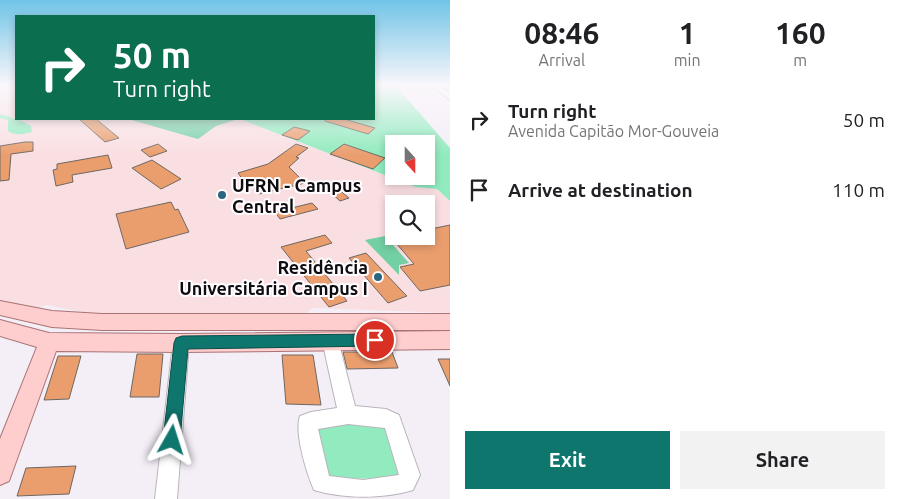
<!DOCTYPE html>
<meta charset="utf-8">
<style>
:root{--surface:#fff;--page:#f2f2f2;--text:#202124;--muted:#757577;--accent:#0f766e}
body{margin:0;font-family:Ubuntu,sans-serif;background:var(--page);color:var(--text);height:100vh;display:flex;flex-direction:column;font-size:19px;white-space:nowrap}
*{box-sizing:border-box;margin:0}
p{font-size:16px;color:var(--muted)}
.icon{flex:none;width:28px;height:28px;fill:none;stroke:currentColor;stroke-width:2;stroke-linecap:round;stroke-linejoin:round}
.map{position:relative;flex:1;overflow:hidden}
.side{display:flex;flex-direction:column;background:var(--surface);width:450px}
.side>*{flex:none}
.guide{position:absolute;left:15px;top:15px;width:360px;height:105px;border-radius:0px;box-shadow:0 2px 8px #0003;background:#0b6e4f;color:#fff;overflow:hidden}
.needle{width:32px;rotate:159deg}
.fabs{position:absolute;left:385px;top:135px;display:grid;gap:10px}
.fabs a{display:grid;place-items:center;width:50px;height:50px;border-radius:0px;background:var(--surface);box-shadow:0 2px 8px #0003;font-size:25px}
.pin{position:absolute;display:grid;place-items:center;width:42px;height:42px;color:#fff;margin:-21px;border:2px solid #fff;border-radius:50%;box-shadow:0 1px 5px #0007}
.me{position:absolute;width:55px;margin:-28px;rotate:6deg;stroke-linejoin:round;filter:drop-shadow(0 0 4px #0008)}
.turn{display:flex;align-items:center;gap:18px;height:105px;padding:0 15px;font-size:22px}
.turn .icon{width:65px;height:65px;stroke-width:2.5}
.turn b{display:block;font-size:35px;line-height:42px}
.eta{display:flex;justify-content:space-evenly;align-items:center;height:85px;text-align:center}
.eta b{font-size:30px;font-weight:700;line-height:35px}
.action{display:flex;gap:10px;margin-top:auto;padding:10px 15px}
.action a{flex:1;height:58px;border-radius:0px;background:var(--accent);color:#fff;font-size:20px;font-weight:700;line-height:58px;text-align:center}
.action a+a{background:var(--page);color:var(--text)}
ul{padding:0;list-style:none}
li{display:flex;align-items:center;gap:15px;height:70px;padding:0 15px}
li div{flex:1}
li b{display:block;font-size:19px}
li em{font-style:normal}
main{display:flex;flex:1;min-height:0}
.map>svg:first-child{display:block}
.education{fill:#fadfe2;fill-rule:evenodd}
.green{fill:#91ebbe;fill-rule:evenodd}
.forest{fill:#73d0a4}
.building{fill:#ea9e6e;stroke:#6e6762}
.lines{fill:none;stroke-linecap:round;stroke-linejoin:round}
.minor-casing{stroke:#bab4bb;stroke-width:2}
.major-casing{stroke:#aa7375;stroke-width:2}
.minor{fill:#fff;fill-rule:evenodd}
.major{fill:#fecdcd;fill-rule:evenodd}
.route{fill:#0f766e;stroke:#0a4d48}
.poi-dot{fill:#2b667e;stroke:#fffdff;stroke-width:2}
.labels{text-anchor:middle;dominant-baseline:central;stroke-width:4;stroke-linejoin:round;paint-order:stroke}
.poi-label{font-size:18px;font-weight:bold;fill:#0e0c0e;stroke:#fffdff;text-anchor:start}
</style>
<main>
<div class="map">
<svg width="450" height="499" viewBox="0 0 450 499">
<rect width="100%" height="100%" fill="#f4eef6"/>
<path class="education" d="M0,85h16v34h224l176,68 21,2 13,12v112l-138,-5 -8,7 -212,-1 -45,-9 -14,4 -33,-9zM394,204h32v32h-32z"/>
<g class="green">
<path d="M374,85h21l55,63v53l-13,-12 -21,-2 -176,-68h134zM394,144h32v32h-32z"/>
<path d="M0,114l22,7 9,5 1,6c-9,2 -16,4 -24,-1v-11l-8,-2z"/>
<polygon points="311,425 391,425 406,478 322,479"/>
</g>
<g class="forest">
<polygon points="128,119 238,119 216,126 198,139"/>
<polygon points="385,236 409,263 399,265 399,275 365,240"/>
</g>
<g class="building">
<polygon points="79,119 96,119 119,138 105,142"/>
<polygon points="325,119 344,119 375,128 368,134 325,121"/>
<polygon points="294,127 310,131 298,140 282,135"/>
<polygon points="25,142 33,142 33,151 11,154 9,180 0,181 0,146"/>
<polygon points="158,144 167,151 150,157 141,150"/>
<polygon points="296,144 308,148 296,157 299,158 289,167 305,183 259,194 247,179 243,180 238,173 268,164"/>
<polygon points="344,144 385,158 373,169 330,154"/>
<polygon points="108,155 112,168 72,175 73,182 56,186 53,170 57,169 57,164"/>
<polygon points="152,160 181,179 161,189 132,168"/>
<polygon points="337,188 349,198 340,201 329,191"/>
<polygon points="171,202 175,210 178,209 189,232 126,249 116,214"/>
<polygon points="312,203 318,209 280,219 275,212"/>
<polygon points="450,225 450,285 420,291 400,267 414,264 390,236 426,236 426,230"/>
<polygon points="325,235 332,243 306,251 347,301 329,307 281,247"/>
<polygon points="366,253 401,290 407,296 388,303 349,258"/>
<polygon points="343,352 392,352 398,368 347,369"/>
<polygon points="137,354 163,354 159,397 130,397"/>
<polygon points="282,355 313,355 321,405 286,404"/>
<polygon points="58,356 81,356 69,399 44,400"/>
<polygon points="438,359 450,359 450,386"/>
<polygon points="76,466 69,494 17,496 26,468"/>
</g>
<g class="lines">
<defs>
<g id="minor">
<polygon points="431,85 439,85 450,94 450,100"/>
<path d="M330,333l6,2 2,5 17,66 31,3 13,6 21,60 -7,15c-29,9 -70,9 -99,0 -7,-16 -20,-57 -14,-74l11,-4 26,-4 -15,-68 2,-5zM348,424l37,4 14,47 -36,5 -34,-4 -11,-47z"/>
<polygon points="181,336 187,338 189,343 177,499 155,499 173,343 175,338"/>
</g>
<g id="major">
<polygon points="0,301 52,311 102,314 450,314 450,330 102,330 52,327 0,315"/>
<polygon points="0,320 49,333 181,334 450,331 450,349 181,352 56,351 9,481 0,485 0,439 37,347 0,336"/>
</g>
</defs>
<use href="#minor" class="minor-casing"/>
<use href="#major" class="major-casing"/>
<use href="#minor" class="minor"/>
<use href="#major" class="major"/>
</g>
<linearGradient id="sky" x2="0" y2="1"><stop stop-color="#71c4e7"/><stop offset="0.55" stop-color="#faf7fb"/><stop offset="1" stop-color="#faf7fb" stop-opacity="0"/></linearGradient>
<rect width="450" height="155" fill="url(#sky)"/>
<polygon class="route" points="375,334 380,336 382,340 380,344 375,346 188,349 180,440 178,447 172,449 166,447 163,440 174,343 176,338 182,336"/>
<g class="poi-dot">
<circle cx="222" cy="195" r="5"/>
<circle cx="378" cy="277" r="5"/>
</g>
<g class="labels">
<g class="poi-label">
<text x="232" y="185">UFRN - Campus<tspan x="232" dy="21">Central</tspan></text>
<text x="368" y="267" text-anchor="end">Residência<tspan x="368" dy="21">Universitária Campus I</tspan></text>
</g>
</g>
</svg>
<div class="fabs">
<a><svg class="needle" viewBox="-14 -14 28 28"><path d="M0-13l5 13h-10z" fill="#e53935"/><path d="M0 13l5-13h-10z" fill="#757577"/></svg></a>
<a><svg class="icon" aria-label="search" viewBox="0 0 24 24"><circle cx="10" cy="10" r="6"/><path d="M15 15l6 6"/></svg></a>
</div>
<div class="pin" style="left:375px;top:340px;background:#d93025"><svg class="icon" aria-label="arrive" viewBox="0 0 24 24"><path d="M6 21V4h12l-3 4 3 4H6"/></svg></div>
<svg class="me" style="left:172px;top:440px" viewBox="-20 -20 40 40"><path d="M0-17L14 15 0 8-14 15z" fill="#0f766e" stroke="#fff" stroke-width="4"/></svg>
<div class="guide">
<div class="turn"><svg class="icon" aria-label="right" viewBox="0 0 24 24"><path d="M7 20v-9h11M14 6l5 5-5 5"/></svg><div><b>50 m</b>Turn right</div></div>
</div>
</div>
<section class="side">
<div class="eta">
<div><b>08:46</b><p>Arrival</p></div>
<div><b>1</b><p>min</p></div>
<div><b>160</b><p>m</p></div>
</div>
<ul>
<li><svg class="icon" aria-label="right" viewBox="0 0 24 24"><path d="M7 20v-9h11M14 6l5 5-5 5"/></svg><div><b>Turn right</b><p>Avenida Capitão Mor-Gouveia</p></div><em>50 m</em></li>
<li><svg class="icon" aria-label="arrive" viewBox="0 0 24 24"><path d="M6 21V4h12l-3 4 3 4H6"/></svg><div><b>Arrive at destination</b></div><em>110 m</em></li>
</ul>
<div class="action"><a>Exit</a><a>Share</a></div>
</section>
</main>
